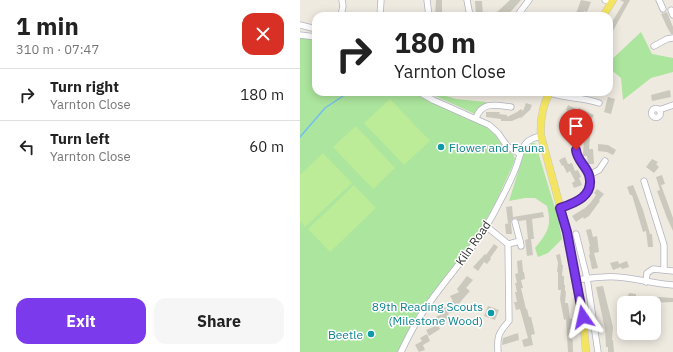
<!DOCTYPE html>
<meta charset="utf-8">
<style>
:root{--surface:#fff;--page:#f6f6f6;--text:#222;--muted:#767676;--line:#e0e0e0;--accent:#7c3aed}
body{margin:0;font-family:"IBM Plex Sans",sans-serif;background:var(--page);color:var(--text);height:100vh;display:flex;flex-direction:column;font-size:15px;white-space:nowrap}
*{box-sizing:border-box;margin:0}
p{font-size:13px;color:var(--muted)}
.icon{flex:none;width:22px;height:22px;fill:none;stroke:currentColor;stroke-width:2;stroke-linecap:round;stroke-linejoin:round}
.map{position:relative;flex:1;overflow:hidden}
.details{display:flex;flex-direction:column;background:var(--surface);width:300px}
.details>*{flex:none}
.guide{position:absolute;left:12px;top:12px;width:301px;height:84px;border-radius:12px;box-shadow:0 2px 10px #0003;background:#fff;color:var(--text);overflow:hidden}
.controls{position:absolute;left:317px;top:296px;display:grid;gap:8px}
.controls a{display:grid;place-items:center;width:44px;height:44px;border-radius:8px;background:var(--surface);box-shadow:0 2px 10px #0003;font-size:20px}
.pin{position:absolute;display:grid;place-items:center;width:34px;height:34px;color:#fff;margin:-41px -17px;border-radius:50% 50% 50% 0;rotate:-45deg;box-shadow:0 0 4px #0007}
.pin .icon{rotate:45deg}
.me{position:absolute;width:44px;margin:-22px;rotate:349deg;stroke-linejoin:round;filter:drop-shadow(0 0 3px #0008)}
.turn{display:flex;align-items:center;gap:14px;height:84px;padding:0 16px;font-size:18px}
.turn .icon{width:52px;height:52px;stroke-width:2.5}
.turn b{display:block;font-size:28px;line-height:34px}
.round{display:grid;place-items:center;flex:none;width:42px;height:42px;border-radius:12px;background:var(--page)}
.headline{display:flex;align-items:center;justify-content:space-between;height:68px;padding:0 16px}
h1{font-size:24px;font-weight:800;line-height:30px}
.action{display:flex;gap:8px;margin-top:auto;padding:8px 16px}
.action a{flex:1;height:46px;border-radius:12px;background:var(--accent);color:#fff;font-size:16px;font-weight:800;line-height:46px;text-align:center}
.action a+a{background:var(--page);color:var(--text)}
ul{padding:0;list-style:none}
li{display:flex;align-items:center;gap:12px;height:52px;padding:0 16px;border-top:1px solid var(--line)}
li div{flex:1}
li b{display:block;font-size:15px}
li em{font-style:normal}
main{display:flex;flex:1;min-height:0}
.map>svg:first-child{display:block}
.green{fill:#ace59d}
.pitch{fill:#bdec98}
.lines{fill:none;stroke-linecap:round;stroke-linejoin:round}
.stream{stroke:#73bef1;stroke-width:1.5}
.building{fill:#cbc8be}
.minor-casing{stroke:#b3b4c1;stroke-width:7}
.major-casing{stroke:#c8c8c8;stroke-width:8}
.minor{stroke:#fff;stroke-width:5.5}
.major{stroke:#f3e461;stroke-width:7}
.route-casing{stroke:#51269a;stroke-width:10}
.route{stroke:#7c3aed;stroke-width:7}
.culture-dot{fill:#0f9aa8;stroke:#fff;stroke-width:1.5}
.labels{text-anchor:middle;dominant-baseline:central;stroke-width:3;stroke-linejoin:round;paint-order:stroke}
.culture-label{font-size:12px;fill:#0d838f;stroke:#fff;text-anchor:end}
.street-label{font-size:12px;fill:#2d2d2d;stroke:#fff}
</style>
<main>
<section class="details">
<div class="headline"><div><h1>1 min</h1><p>310 m · 07:47</p></div><a class="round" style="background:#d93025;color:#fff"><svg class="icon" aria-label="close" viewBox="0 0 24 24"><path d="M6 6l12 12M18 6L6 18"/></svg></a></div>
<ul>
<li><svg class="icon" aria-label="right" viewBox="0 0 24 24"><path d="M7 20v-9h11M14 6l5 5-5 5"/></svg><div><b>Turn right</b><p>Yarnton Close</p></div><em>180 m</em></li>
<li><svg class="icon" aria-label="left" viewBox="0 0 24 24"><path d="M17 20v-9H6M10 6l-5 5 5 5"/></svg><div><b>Turn left</b><p>Yarnton Close</p></div><em>60 m</em></li>
</ul>
<div class="action"><a>Exit</a><a>Share</a></div>
</section>
<div class="map">
<svg width="373" height="352" viewBox="0 0 373 352">
<rect width="100%" height="100%" fill="#efeae0"/>
<g class="green">
<polygon points="341,32 352,54 373,58 373,72 351,78 323,100 321,78 309,68 309,62"/>
<polygon points="0,37 16,39 16,92 113,92 132,102 186,127 195,135 204,148 213,154 215,159 212,167 195,204 183,225 172,242 122,307 112,322 98,352 0,352"/>
<polygon points="133,95 146,96 156,99 186,102 184,107 177,115"/>
<path d="M232,143h3l3,9 20,66 4,21 -14,14 -10,4 -3,-9c13,-16 17,-22 12,-42l-12,-8h-10l-16,3 15,-48 2,-5z"/>
</g>
<g class="pitch">
<polygon points="90,99 130,141 104,165 64,123"/>
<polygon points="56,126 95,168 73,189 33,147"/>
<polygon points="23,153 52,183 5,227 0,221 0,175"/>
<polygon points="54,185 76,208 30,252 8,229"/>
</g>
<g class="lines">
<g class="stream">
<polyline points="0,137 25,108 49,92"/>
<polyline points="120,311 125,305"/>
<polyline points="110,328 116,318"/>
</g>
</g>
<g class="building">
<polygon points="136,0 142,0 142,16 135,16"/>
<polygon points="210,0 221,0 207,16 197,16 195,14"/>
<polygon points="281,0 291,2 287,12 284,11 282,16 275,16"/>
<polygon points="320,0 330,0 309,38 309,27 324,2"/>
<polygon points="175,1 182,1 183,16 176,16"/>
<polygon points="367,12 373,27 373,34 371,34 367,27 361,14"/>
<polygon points="370,90 371,97 352,101 351,95"/>
<polygon points="308,97 315,99 311,114 304,112"/>
<polygon points="226,103 232,105 230,110 220,119 221,117 212,121 201,121 201,119 186,117 186,112 200,112 199,114 207,115 207,117 217,112 221,109 223,111"/>
<polygon points="268,105 278,110 279,108 294,115 291,121 266,110"/>
<polygon points="284,136 290,136 289,149 293,149 294,164 288,164 287,156 283,156"/>
<polygon points="298,144 308,145 316,150 313,155 307,152 298,151"/>
<polygon points="265,157 268,164 272,163 275,171 278,170 281,177 279,178 282,185 274,188 272,183 275,181 270,171 267,173 263,165 262,166 259,160"/>
<polygon points="352,159 358,162 356,164 359,167 354,173 346,167"/>
<polygon points="362,175 365,184 361,185 373,218 373,231 367,218 357,191 360,190 356,177"/>
<polygon points="333,185 343,210 350,234 352,234 353,247 348,247 346,231 343,232 332,195 330,195 327,187"/>
<polygon points="297,189 304,194 299,200 300,201 289,216 284,219 283,217 276,222 272,216 285,208 291,202 296,195 294,193"/>
<polygon points="212,206 213,217 243,212 244,217 232,219 234,239 231,239 233,255 227,256 225,240 228,239 226,220 219,221 216,218 212,219 211,223 212,234 206,234 205,224 210,223 208,223 206,207"/>
<polygon points="291,229 293,237 297,236 299,252 294,253 298,268 292,269 289,255 290,254 289,247 290,246 286,230"/>
<polygon points="194,244 198,247 190,258 191,259 187,264 184,262 178,271 173,267 185,254 186,255"/>
<polygon points="260,254 262,265 263,265 262,276 264,276 264,285 265,285 265,291 266,291 265,303 268,303 270,319 272,319 273,352 268,352 266,319 264,320 260,299 261,290 258,290 258,272 257,272 258,263 256,255"/>
<polygon points="222,260 223,272 224,272 225,279 221,280 223,288 221,288 226,309 227,309 229,317 231,317 235,334 231,335 233,345 224,347 222,340 228,338 220,309 216,310 214,302 217,302 215,292 217,292 215,283 217,283 215,274 218,273 217,261"/>
<polygon points="318,261 319,264 327,261 329,267 322,269 321,267 313,270 310,263"/>
<polygon points="167,276 173,280 166,288 170,291 155,308 156,310 148,314 150,317 146,319 145,318 138,321 136,317 143,313 141,309 147,307 146,304 153,301 150,296 159,292 157,289"/>
<polygon points="303,286 313,327 312,340 313,340 314,352 308,352 308,347 306,347 305,329 296,287"/>
<polygon points="329,293 336,294 336,296 344,296 373,298 373,302 345,303 345,301 338,301 338,299 327,298"/>
<polygon points="188,306 199,310 195,320 184,316"/>
<polygon points="137,323 140,329 129,336 126,330 133,327 132,325"/>
<polygon points="218,333 219,340 202,345 203,338"/>
<polygon points="127,334 130,341 123,345 125,350 119,352 115,345 122,341 120,338"/>
</g>
<g class="lines">
<defs>
<g id="minor">
<polyline points="127,0 129,16"/>
<polyline points="167,0 170,16"/>
<polyline points="305,0 312,2"/>
<polyline points="359,0 363,9"/>
<polyline points="371,10 373,15"/>
<polyline points="41,16 43,6 42,0"/>
<polyline points="80,16 81,0"/>
<polyline points="217,16 229,0"/>
<polyline points="0,25 16,29"/>
<polyline points="0,35 16,37"/>
<polyline points="354,46 367,39 373,38"/>
<polyline points="119,92 133,100 189,125 198,133 207,146 220,154"/>
<path d="M250,93c16,6 33,4 49,10"/>
<circle cx="356" cy="113" r="4.5"/>
<polyline points="359,110 373,105"/>
<path d="M176,118c6,-17 20,-13 35,-11"/>
<polyline points="289,175 299,170 305,161"/>
<polyline points="344,181 364,245 364,269"/>
<polyline points="260,208 276,203 284,197 288,189 289,175 276,152 276,150"/>
<polyline points="215,222 220,241"/>
<polyline points="186,226 208,244 220,241 221,246"/>
<polyline points="276,234 287,278 298,352"/>
<path d="M276,280c14,-2 27,-4 41,-3 19,1 37,7 56,8"/>
<polyline points="346,282 347,273 353,269 373,271"/>
<path d="M101,352c7,-15 14,-29 24,-43 24,-35 54,-65 73,-104 6,-11 12,-23 17,-35 4,-9 5,-21 12,-28 4,-3 9,-5 14,-6"/>
<path d="M198,352c-1,-15 0,-19 11,-31l-1,-77"/>
</g>
<g id="major">
<polyline points="303,16 313,0"/>
<path d="M250,92c-8,14 -10,28 -9,44l26,96 16,85 3,35"/>
</g>
</defs>
<use href="#minor" class="minor-casing"/>
<use href="#major" class="major-casing"/>
<use href="#minor" class="minor"/>
<use href="#major" class="major"/>
</g>
<g class="lines">
<defs>
<path id="route" d="M276,150c1,10 10,16 13,25 6,21 -14,28 -29,33l7,24 16,85"/>
</defs>
<use href="#route" class="route-casing"/>
<use href="#route" class="route"/>
</g>
<g class="culture-dot">
<circle cx="141" cy="147" r="4"/>
<circle cx="191" cy="313" r="4"/>
<circle cx="71" cy="334" r="4"/>
</g>
<g class="labels">
<g class="culture-label">
<text x="149" y="147" text-anchor="start">Flower and Fauna</text>
<text x="183" y="306">89th Reading Scouts<tspan x="183" dy="14">(Milestone Wood)</tspan></text>
<text x="63" y="334">Beetle</text>
</g>
<g class="street-label">
<text transform="translate(173 243) rotate(-55)">Kiln Road</text>
</g>
</g>
</svg>
<div class="controls">
<a><svg class="icon" aria-label="sound" viewBox="0 0 24 24"><path d="M4 9h4l5-4v14l-5-4H4zM17 9q2 3 0 6"/></svg></a>
</div>
<div class="pin" style="left:276px;top:150px;background:#d93025"><svg class="icon" aria-label="arrive" viewBox="0 0 24 24"><path d="M6 21V4h12l-3 4 3 4H6"/></svg></div>
<svg class="me" style="left:283px;top:317px" viewBox="-20 -20 40 40"><path d="M0-17L14 15 0 8-14 15z" fill="#7c3aed" stroke="#fff" stroke-width="4"/></svg>
<div class="guide">
<div class="turn"><svg class="icon" aria-label="right" viewBox="0 0 24 24"><path d="M7 20v-9h11M14 6l5 5-5 5"/></svg><div><b>180 m</b>Yarnton Close</div></div>
</div>
</div>
</main>
